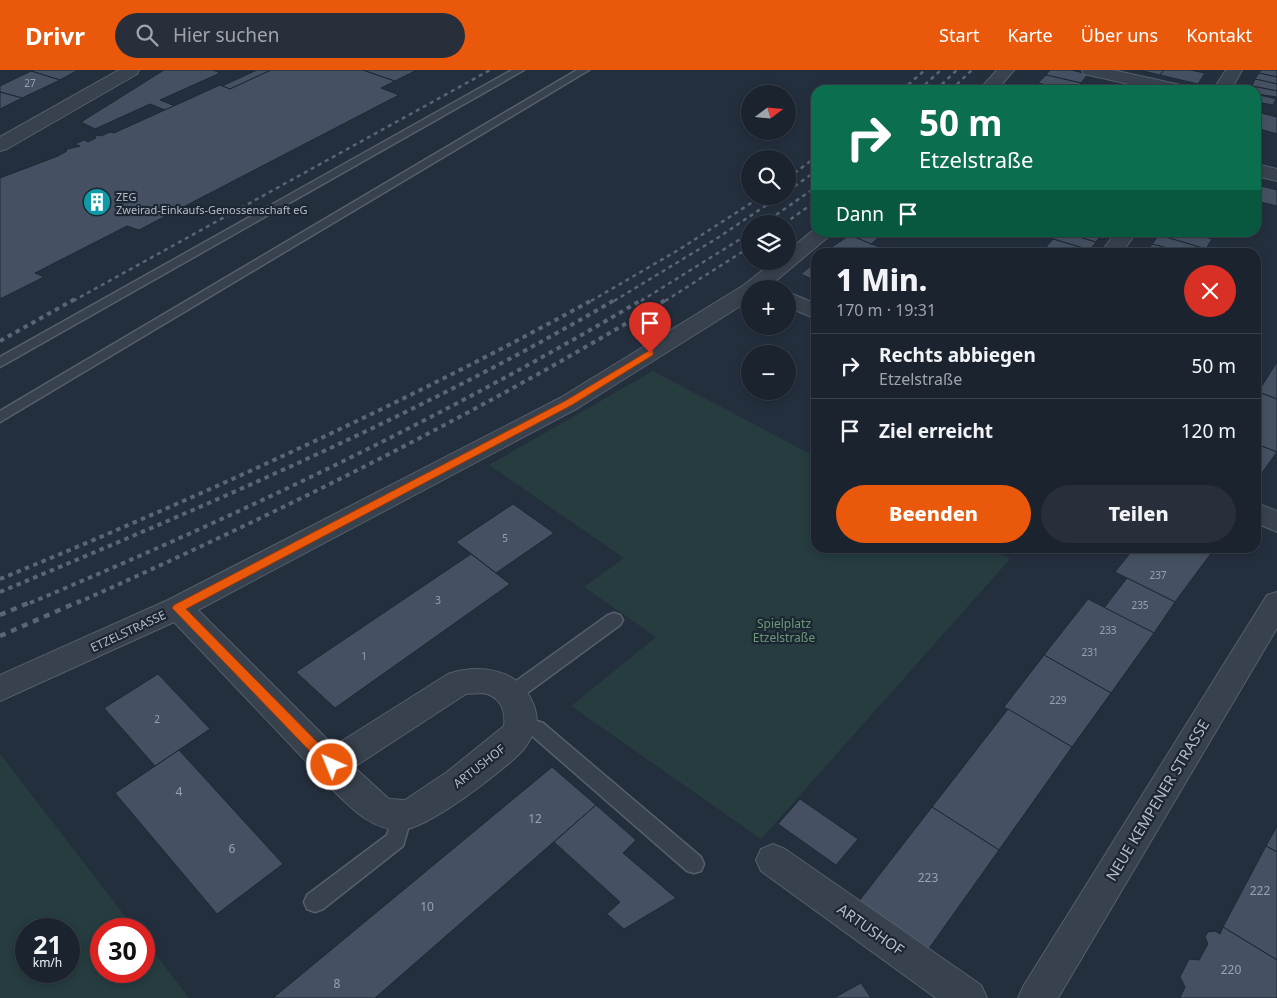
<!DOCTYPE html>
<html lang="de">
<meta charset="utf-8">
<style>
:root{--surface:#1b232e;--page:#282f3a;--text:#f1f3f6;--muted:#a0a4aa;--line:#39404a;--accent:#ea580c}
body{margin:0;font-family:"Noto Sans",sans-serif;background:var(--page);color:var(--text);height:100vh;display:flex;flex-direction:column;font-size:19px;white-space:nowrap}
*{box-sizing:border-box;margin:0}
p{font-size:16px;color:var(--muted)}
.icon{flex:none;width:28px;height:28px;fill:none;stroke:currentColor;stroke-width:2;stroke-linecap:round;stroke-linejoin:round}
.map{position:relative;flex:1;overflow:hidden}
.drawer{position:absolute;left:811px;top:178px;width:450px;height:305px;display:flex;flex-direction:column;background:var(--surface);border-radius:15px;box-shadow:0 2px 8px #0003,0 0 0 1px var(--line)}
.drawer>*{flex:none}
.hud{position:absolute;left:811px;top:15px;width:450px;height:152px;border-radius:15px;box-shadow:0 2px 8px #0003,0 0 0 1px var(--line);background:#0b6e4f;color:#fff;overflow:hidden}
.needle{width:32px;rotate:74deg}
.buttons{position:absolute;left:741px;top:15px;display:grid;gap:10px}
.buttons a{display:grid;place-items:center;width:55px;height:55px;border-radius:50%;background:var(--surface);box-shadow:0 2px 8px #0003,0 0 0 1px var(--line);font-size:25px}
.speed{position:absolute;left:15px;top:848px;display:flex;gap:10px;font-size:25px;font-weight:700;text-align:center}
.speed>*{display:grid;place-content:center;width:65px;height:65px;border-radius:50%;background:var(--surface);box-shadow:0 2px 8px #0003,0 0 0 1px var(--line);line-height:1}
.speed small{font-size:12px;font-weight:400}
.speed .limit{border:8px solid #d22;background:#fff;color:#111}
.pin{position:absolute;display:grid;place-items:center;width:42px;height:42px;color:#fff;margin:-51px -21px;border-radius:50% 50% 50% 0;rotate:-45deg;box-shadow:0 0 5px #0007}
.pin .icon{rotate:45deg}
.me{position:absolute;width:55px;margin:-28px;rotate:316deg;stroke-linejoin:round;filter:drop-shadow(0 0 4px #0008)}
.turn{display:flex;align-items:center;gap:18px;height:105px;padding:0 25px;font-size:22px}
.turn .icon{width:65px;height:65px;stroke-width:2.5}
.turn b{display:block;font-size:35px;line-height:42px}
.then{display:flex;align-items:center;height:48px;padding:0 25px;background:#0003;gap:10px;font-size:19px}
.round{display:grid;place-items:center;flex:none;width:52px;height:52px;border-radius:26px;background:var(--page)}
.head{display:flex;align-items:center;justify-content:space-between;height:85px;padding:0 25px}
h1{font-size:30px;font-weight:800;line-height:38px}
.cta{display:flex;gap:10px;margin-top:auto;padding:10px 25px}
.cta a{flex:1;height:58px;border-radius:30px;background:var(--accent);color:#fff;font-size:20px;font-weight:800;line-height:58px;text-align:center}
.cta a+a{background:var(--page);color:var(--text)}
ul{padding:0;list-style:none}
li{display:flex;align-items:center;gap:15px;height:65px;padding:0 25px;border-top:1px solid var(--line)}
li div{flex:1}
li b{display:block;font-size:19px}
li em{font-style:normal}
header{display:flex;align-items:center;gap:30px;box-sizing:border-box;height:70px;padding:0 25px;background:var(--accent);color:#fff}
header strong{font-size:24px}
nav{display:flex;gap:28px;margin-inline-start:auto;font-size:18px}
.search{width:350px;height:45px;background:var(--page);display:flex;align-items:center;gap:12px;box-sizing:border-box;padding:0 18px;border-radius:28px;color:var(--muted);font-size:19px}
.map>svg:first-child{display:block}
.green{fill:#263c3f;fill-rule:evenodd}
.building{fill:#455162;stroke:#1f2835}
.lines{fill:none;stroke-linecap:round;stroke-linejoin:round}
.service-casing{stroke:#565f6c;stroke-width:3}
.minor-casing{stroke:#565f6c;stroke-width:2}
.tertiary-casing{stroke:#565f6c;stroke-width:2}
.service{fill:#38414e;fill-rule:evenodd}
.minor{fill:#38414e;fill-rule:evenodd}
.tertiary{fill:#38414e;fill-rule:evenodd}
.rail-far2{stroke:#5a6575;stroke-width:2.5;stroke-dasharray:4 4;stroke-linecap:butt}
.rail-far1{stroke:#5a6575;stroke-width:4;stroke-dasharray:4.5 4.5;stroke-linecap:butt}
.rail{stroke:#5a6575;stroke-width:4.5;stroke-dasharray:6 6;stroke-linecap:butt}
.route{fill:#ea580c;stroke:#983908}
.labels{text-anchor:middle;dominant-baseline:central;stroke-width:4.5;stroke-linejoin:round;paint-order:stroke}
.number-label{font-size:10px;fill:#98a1af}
.far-poi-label{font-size:11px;fill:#b4bcc9;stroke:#1d2633;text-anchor:start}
.park-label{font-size:12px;fill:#6b9a76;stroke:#1d2633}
.street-label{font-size:12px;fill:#b4bcc9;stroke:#1d2633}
.near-number-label{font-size:12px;fill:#98a1af}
.near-street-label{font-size:15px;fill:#b4bcc9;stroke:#1d2633}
</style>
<header>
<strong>Drivr</strong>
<div class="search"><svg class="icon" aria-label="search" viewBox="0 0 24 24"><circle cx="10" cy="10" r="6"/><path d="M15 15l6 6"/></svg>Hier suchen</div>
<nav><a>Start</a><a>Karte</a><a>Über uns</a><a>Kontakt</a></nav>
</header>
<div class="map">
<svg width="1277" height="928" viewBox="0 0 1277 928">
<rect width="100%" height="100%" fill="#242f3e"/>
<g class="green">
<polygon points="653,301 816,387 816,478 989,478 1010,489 761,769 571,636 656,567 584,517 624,488 489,395"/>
<path d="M0,684l135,175h-34v42h43v-31l45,58h-189zM26,859h43v42h-43z"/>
</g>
<g class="building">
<polygon points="33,0 78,0 60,10 31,1"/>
<polygon points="164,0 213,0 220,3 160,30 175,36 165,40 150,34 95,59 81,52"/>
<polygon points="257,0 271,0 230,19 222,16"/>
<polygon points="271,0 363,0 395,11 381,18 399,25 139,160 127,156 35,203 44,207 0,229 0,108 58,86 67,81 64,80 80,76 75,74 84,70 88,72 96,68 93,67 98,65 101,66 110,62 114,63 220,15 230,19"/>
<polygon points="363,0 417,0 395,11"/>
<polygon points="1050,0 1071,0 1088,4 1081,13 1046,5"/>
<polygon points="1139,0 1164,0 1160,5"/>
<polygon points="1164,0 1190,0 1205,3 1198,14 1160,5"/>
<polygon points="1261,0 1277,0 1277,7 1259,3"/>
<polygon points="31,1 60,10 22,28 0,22 0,16"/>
<polygon points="1259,3 1277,7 1277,14 1255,9"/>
<polygon points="1046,5 1081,13 1075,20 1065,20 1038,13"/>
<polygon points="1255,9 1277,14 1277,21 1252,16"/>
<polygon points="1038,13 1065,20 1032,20"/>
<polygon points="1252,16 1277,21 1277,27 1256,24 1256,20 1249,20"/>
<polygon points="0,22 22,28 0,39"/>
<polygon points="1256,24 1276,29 1273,35 1256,32"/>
<polygon points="1261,43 1277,47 1277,64 1256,58 1256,44 1260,45"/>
<polygon points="1261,116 1277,120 1277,136 1256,131 1256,125"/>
<polygon points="854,162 885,162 871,174 850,165"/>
<polygon points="1059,162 1063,162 1096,172 1090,180 1053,169"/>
<polygon points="1063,162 1096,162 1107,166 1104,169 1099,168 1096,172"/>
<polygon points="1160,162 1190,162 1212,169 1206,179 1159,165"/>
<polygon points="1190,162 1216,162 1212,169"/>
<polygon points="850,165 871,174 883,178 878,182 824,182"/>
<polygon points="1159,165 1206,179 1204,182 1182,182 1152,174"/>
<polygon points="1053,169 1090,180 1088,182 1065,182 1046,177"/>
<polygon points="1152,174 1182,182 1146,182"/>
<polygon points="1046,177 1065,182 1040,182"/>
<polygon points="816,192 816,211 801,204"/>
<polygon points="1277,292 1277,329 1258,322"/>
<polygon points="1258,322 1277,329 1277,382 1256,374 1256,326"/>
<polygon points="1256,374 1277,382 1256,411"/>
<polygon points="513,434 554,463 496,503 456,472"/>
<polygon points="1134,478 1215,478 1175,532 1115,502"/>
<polygon points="471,484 510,514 335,638 296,602"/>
<polygon points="1127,508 1175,532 1154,563 1104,538"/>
<polygon points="1088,529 1154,563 1111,623 1044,585"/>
<polygon points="1044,585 1111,623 1072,677 1004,637"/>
<polygon points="158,604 210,659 155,696 104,638"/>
<polygon points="1008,639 1072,677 999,780 932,737"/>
<polygon points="179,680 283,794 217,844 115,723"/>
<polygon points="552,697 596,735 375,928 273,928"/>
<polygon points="800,729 858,769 836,795 778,754"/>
<polygon points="596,735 636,770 623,783 676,828 624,859 607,844 620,832 554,772"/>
<polygon points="932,737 999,780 925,884 856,835"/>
<polygon points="1277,756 1277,782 1266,776"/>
<polygon points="1266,776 1277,782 1277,890 1223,857"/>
<polygon points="1223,857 1277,890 1277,928 1180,928 1185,917 1180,907 1189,889 1199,890 1208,874 1205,867 1208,862 1215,861 1220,864"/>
<polygon points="861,913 871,928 834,928"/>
</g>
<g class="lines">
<defs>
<g id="service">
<polygon points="512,0 524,0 0,297 0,287"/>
<polygon points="577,0 589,0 0,352 0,341"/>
<polygon points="614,543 620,545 623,550 620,555 519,629 512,631 505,629 503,624 505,619 608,545"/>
<polygon points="522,646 543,653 701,787 704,794 701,801 694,803 687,801 530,664 515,659 513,654 515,649"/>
<polygon points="402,736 409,739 412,745 403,776 323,839 315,842 307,839 304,832 307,825 387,765 395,739"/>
</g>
<g id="minor">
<polygon points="997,0 1014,0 997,20 979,20"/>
<polygon points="1082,0 1113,0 1185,16 1188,20 1156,20 1084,4"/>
<polygon points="1226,0 1242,0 1231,20 1213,20"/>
<polygon points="1256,94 1277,99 1277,111 1256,106"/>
<path d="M816,158v4h18l-68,57h-16v11l-172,108 -380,202 136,136 114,-72c30,-10 68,-6 83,25 4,8 7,17 5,26 -2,8 -7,17 -12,24 -18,20 -97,81 -123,81 -27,0 -46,-18 -64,-36l-163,-172 -174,79v-26l168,-75 392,-202 184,-113 30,-24h14v-10zM482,623c18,2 24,18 22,33l-57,46 -42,28 -16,-1 -35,-32 112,-73z"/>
<polygon points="1116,162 1137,162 1122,182 1101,182"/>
<polygon points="788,222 816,234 816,249 788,237"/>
<polygon points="1256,433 1277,441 1277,462 1256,453"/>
<polygon points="1277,522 1277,558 1058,928 1018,928 1024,915 1267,525"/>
<polygon points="773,774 785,779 981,915 987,928 936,928 761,801 756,790 761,779"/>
</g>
<polygon id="tertiary" points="119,0 139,0 137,4 7,79 0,81 0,67"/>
</defs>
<use href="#service" class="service-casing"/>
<use href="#minor" class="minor-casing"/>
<use href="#tertiary" class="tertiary-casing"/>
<use href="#service" class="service"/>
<use href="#minor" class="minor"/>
<use href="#tertiary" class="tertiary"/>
<g class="rail-far2">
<polyline points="902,20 925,0"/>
<polyline points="919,20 941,0"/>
<polyline points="936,20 957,0"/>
<polyline points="951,20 972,0"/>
<polyline points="788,108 816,87"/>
<polyline points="788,121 816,101"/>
<polyline points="763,154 816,117"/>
<polyline points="784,154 816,131"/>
<polyline points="73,231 490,0"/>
<polyline points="591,231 680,179 762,126"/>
<polyline points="614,231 719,167 780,126"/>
<polyline points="641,231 750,163"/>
<polyline points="665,231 750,177"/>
</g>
<g class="rail-far1">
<polyline points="0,271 75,229"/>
<path d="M0,509c202,-83 402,-174 594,-280"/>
<path d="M0,522c210,-88 420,-177 616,-293"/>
<path d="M30,533c210,-88 417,-187 613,-304"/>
<path d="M77,533c202,-90 400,-189 590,-304"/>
</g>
<g class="rail">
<polyline points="0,545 33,531"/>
<polyline points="0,566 80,531"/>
</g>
</g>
<polygon class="route" points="650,280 653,281 653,285 572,335 186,539 336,691 338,695 336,699 332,701 327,699 172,538 174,535 565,331"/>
<defs>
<symbol id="building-disc" viewBox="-11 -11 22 22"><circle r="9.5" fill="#0f9aa8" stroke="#1d2633"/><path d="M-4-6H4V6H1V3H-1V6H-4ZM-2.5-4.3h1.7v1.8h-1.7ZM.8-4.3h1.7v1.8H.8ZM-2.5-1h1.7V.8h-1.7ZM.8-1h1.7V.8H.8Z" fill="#fff"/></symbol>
</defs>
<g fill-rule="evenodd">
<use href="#building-disc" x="81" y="116" width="32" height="32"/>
</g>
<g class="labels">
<g class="number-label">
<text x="30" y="13">27</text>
<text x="505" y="468">5</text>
<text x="1158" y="505">237</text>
<text x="438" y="530">3</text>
<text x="1140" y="535">235</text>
<text x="1108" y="560">233</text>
<text x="1090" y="582">231</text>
<text x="364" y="586">1</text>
<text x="1058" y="630">229</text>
<text x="157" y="649">2</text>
</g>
<g class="far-poi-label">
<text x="116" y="126">ZEG<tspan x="116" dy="13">Zweirad-Einkaufs-Genossenschaft eG</tspan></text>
</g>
<g class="park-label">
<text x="784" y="553">Spielplatz<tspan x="784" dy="14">Etzelstraße</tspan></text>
</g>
<g class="street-label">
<text transform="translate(128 561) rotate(-25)">ETZELSTRASSE</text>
<text transform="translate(479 696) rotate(-38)">ARTUSHOF</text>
</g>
<g class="near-number-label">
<text x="179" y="721">4</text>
<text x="535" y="748">12</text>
<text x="232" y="778">6</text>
<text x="928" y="807">223</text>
<text x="1260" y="820">222</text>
<text x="427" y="836">10</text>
<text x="1231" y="899">220</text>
<text x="337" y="913">8</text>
</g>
<g class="near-street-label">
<text transform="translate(1157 730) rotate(-59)">NEUE KEMPENER STRASSE</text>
<text transform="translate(871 859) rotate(35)">ARTUSHOF</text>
</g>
</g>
</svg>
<div class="buttons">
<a><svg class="needle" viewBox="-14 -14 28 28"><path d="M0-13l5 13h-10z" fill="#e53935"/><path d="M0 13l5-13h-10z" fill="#a0a4aa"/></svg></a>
<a><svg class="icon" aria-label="search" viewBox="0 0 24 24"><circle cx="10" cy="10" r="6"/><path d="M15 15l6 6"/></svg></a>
<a><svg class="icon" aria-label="layers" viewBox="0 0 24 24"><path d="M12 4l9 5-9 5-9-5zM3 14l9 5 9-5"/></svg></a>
<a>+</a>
<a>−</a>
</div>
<div class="speed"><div>21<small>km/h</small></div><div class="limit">30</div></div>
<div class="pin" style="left:650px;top:283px;background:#d93025"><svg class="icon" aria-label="arrive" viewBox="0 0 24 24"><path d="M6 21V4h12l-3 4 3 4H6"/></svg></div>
<svg class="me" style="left:332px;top:695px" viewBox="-20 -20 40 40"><circle r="17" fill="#ea580c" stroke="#fff" stroke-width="3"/><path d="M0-11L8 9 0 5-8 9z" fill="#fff"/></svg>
<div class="hud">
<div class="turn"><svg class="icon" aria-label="right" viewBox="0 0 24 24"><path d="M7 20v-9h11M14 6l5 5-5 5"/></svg><div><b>50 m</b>Etzelstraße</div></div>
<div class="then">Dann<svg class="icon" aria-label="arrive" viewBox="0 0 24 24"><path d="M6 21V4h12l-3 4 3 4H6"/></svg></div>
</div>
<section class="drawer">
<div class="head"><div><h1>1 Min.</h1><p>170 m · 19:31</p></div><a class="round" style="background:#d93025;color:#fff"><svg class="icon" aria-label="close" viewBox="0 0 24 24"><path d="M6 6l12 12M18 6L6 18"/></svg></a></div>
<ul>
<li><svg class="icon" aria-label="right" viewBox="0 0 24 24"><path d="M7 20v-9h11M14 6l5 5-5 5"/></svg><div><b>Rechts abbiegen</b><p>Etzelstraße</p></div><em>50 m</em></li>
<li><svg class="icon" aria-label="arrive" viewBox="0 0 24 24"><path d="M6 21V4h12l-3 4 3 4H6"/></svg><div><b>Ziel erreicht</b></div><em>120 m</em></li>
</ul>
<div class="cta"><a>Beenden</a><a>Teilen</a></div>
</section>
</div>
